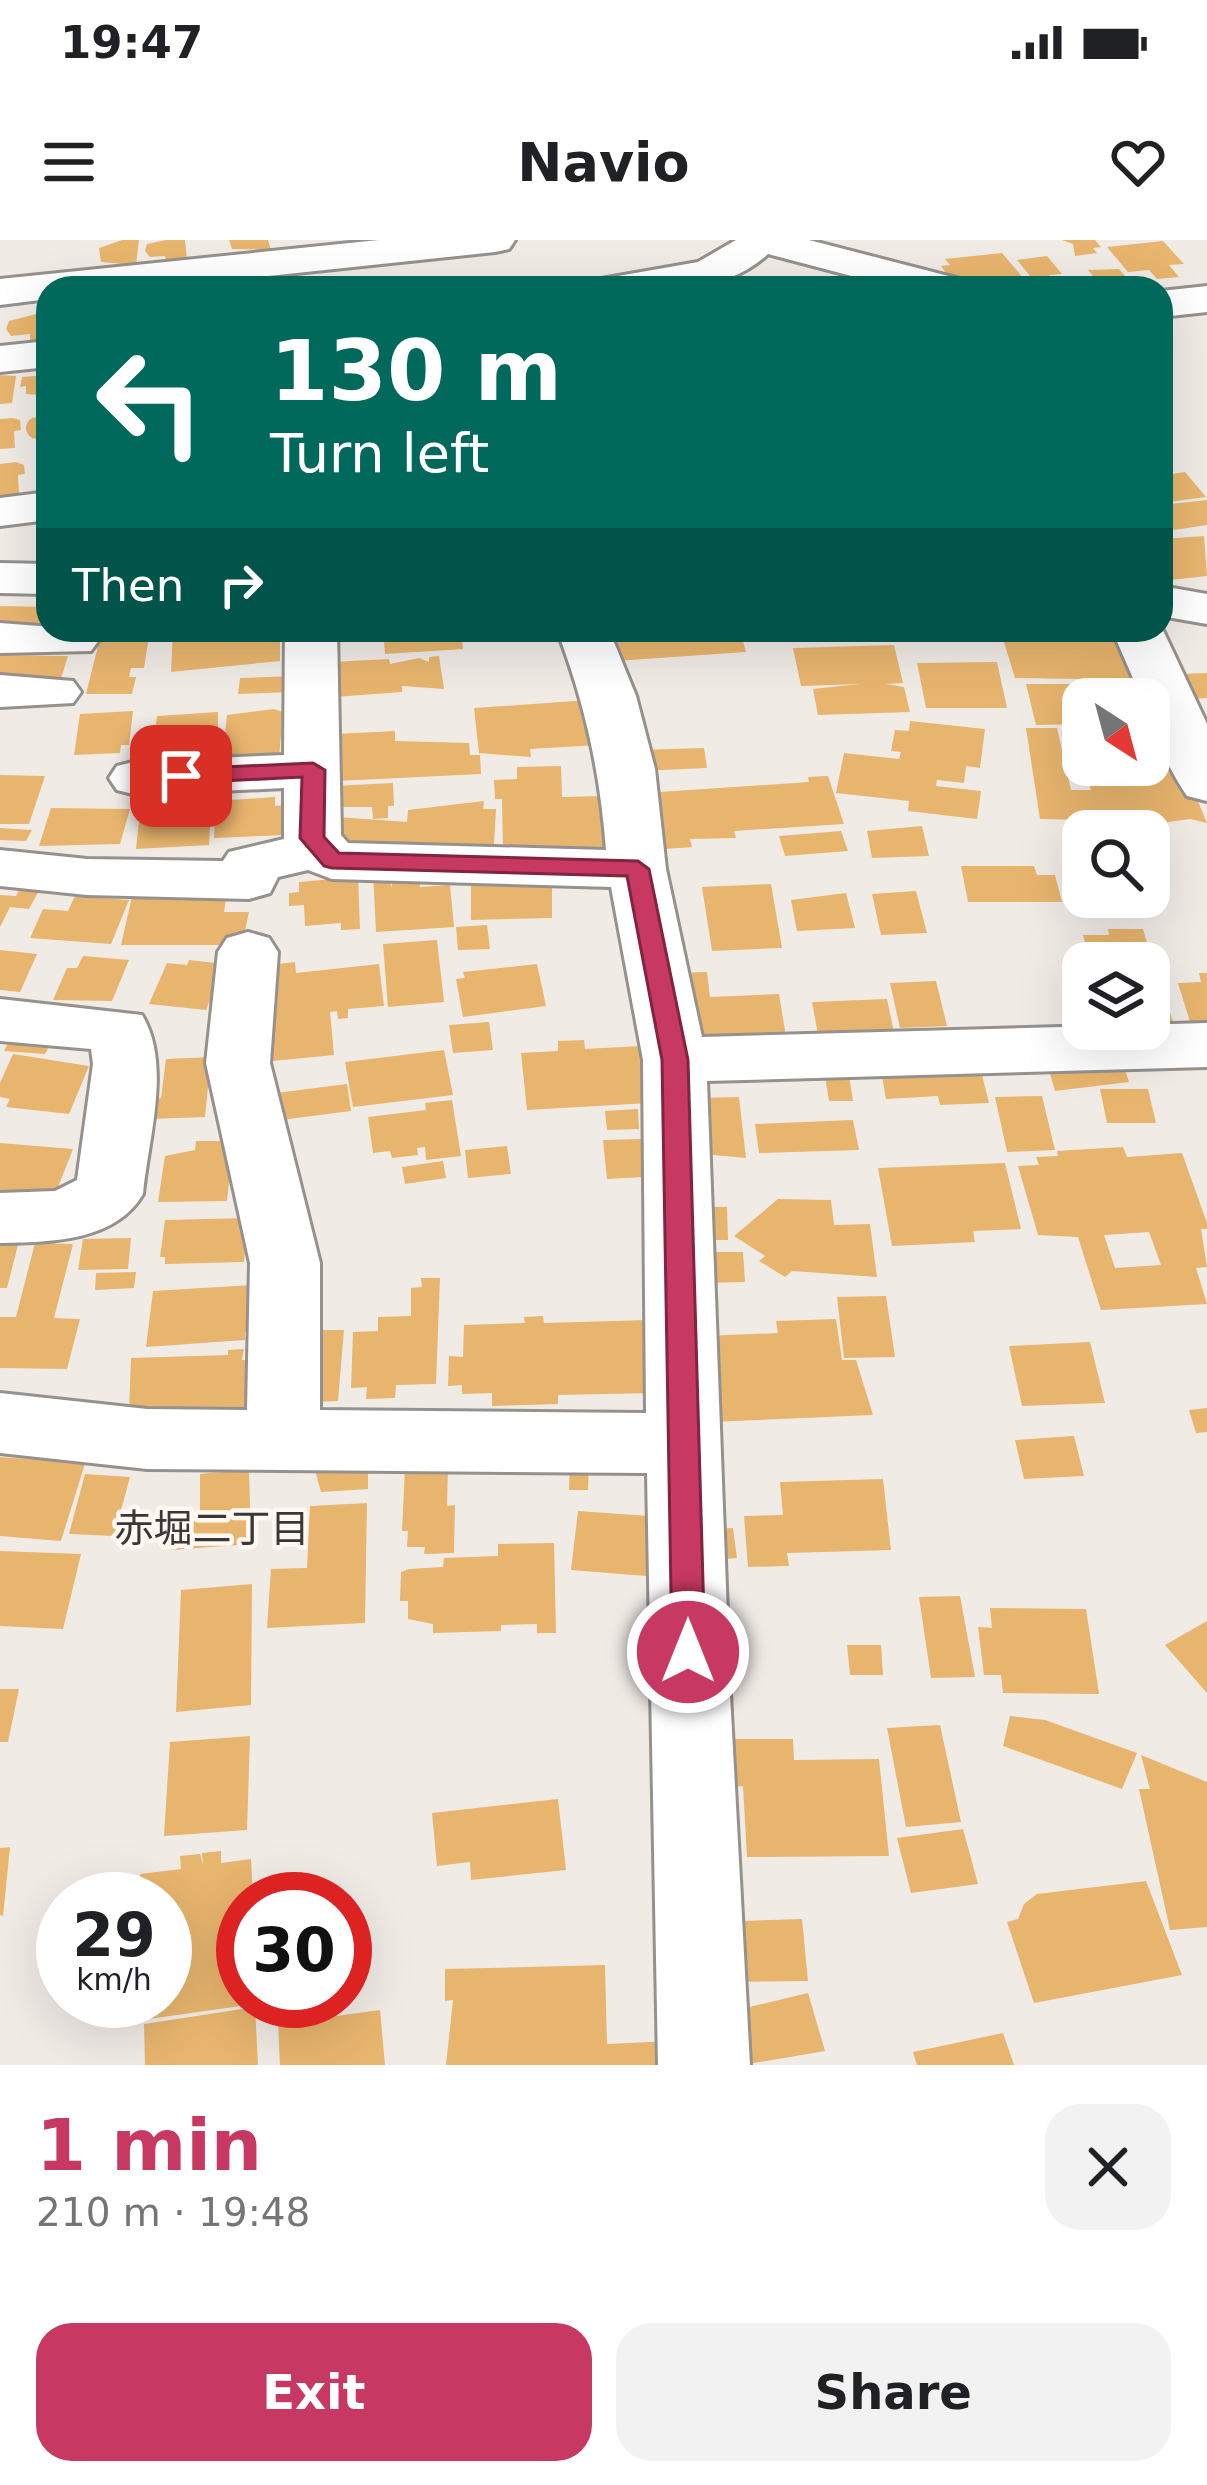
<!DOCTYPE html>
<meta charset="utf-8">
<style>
:root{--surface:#fff;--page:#f2f2f2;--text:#202124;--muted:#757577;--accent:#c73862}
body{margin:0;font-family:"DejaVu Sans","Noto Sans JP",sans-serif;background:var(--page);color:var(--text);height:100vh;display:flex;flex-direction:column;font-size:45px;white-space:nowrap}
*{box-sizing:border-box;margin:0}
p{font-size:39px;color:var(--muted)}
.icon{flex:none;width:66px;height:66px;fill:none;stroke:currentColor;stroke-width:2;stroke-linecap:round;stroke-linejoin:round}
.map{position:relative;height:1825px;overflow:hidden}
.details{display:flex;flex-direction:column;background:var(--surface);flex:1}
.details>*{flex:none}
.banner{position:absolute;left:36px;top:36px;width:1137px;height:366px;border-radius:36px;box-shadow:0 12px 48px #0002;background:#00695c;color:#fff;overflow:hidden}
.needle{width:78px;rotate:144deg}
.buttons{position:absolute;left:1062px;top:438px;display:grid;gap:24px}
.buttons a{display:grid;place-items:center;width:108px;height:108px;border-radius:24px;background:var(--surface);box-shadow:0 12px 48px #0002;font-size:60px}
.speed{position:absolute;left:36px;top:1632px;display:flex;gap:24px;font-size:60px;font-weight:700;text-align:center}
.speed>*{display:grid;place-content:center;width:156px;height:156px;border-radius:50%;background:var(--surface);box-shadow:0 12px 48px #0002;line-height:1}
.speed small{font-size:30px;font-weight:400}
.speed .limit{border:18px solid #d22;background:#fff;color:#111}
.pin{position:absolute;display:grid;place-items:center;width:102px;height:102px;color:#fff;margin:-51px;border-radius:24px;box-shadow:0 6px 18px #0006}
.me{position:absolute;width:132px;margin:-66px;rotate:0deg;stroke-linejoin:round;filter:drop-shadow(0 0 9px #0008)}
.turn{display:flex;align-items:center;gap:42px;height:252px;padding:0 36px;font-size:54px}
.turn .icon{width:156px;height:156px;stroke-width:2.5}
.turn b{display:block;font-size:84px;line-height:102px}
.then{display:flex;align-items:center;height:114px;padding:0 36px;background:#0003;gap:24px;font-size:45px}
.round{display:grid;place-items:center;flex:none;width:126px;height:126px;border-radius:36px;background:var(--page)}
.head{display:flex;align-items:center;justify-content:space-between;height:204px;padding:0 36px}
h1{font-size:72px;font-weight:800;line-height:90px;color:var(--accent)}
.button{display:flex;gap:24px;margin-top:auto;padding:24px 36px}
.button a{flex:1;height:138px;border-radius:36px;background:var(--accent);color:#fff;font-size:48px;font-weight:800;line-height:138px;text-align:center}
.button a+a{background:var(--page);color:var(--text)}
.status{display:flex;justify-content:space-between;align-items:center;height:84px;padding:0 60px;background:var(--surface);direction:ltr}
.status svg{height:33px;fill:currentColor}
header{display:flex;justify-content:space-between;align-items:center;height:156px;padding:0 36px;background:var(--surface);font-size:54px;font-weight:800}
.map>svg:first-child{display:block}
.building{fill:#e8b56e;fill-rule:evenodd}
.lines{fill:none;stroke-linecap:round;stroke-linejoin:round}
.minor-casing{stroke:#96918d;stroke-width:6}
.minor{fill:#fff;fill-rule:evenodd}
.route{fill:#c73862;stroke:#812440;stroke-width:3}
.labels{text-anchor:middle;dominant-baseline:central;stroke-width:9;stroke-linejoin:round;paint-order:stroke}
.neighbourhood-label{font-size:39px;fill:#3a3736;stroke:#fef8f3}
</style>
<div class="status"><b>19:47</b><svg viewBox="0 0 49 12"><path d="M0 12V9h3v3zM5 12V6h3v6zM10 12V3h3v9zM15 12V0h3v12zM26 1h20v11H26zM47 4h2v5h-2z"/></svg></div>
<header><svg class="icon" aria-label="menu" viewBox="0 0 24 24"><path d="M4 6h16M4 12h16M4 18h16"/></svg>Navio<svg class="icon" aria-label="heart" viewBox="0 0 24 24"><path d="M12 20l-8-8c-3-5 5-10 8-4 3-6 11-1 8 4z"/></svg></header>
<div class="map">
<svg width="1207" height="1825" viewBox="0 0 1207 1825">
<rect width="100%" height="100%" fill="#f1ebe6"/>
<g class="building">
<polygon points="122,0 139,0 136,25 101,22 99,8"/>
<polygon points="166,0 185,0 187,19 166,21 165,16 150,17 145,11 147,4"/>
<polygon points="229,0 268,0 271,10 232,9"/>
<polygon points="1062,0 1095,0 1101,7 1093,8 1097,13 1075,16 1073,4"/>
<polygon points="1163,1 1184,24 1169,25 1179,37 1157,39 1149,30 1128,32 1107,7"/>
<polygon points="1002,13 1030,46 951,40 941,26 950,25 945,19"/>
<polygon points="1047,16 1062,34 1049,35 1052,38 1034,41 1017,20"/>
<polygon points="1119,29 1135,48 1103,48 1088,30"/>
<polygon points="48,71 48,100 30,102 30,94 11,96 6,89 9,81"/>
<polygon points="0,135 16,136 12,163 0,164"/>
<polygon points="48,135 48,156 26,154 26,146 20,147 22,137"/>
<circle cx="37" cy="188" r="11"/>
<polygon points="13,178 20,180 21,190 14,191 15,208 0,209 0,179"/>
<polygon points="16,222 24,225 25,234 18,235 19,254 0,256 0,224"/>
<polygon points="1161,229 1166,235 1185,232 1206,257 1161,263"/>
<polygon points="1207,260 1207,285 1174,290 1161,274 1161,265"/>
<polygon points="1204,296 1207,336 1161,341 1161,299"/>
<polygon points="0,366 48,367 48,393 0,392"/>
<polygon points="102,390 150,390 144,428 131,428 129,437 136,437 132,454 86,454"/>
<polygon points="173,390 280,390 280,421 171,432"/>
<polygon points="383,390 461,390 463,409 385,414"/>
<polygon points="740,390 746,412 615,421 609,393"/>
<polygon points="1127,390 1146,440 1015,438 1003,399 1049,401 1046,393"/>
<polygon points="894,405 903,443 885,444 904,447 910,472 818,475 813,449 860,444 801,446 793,408"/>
<polygon points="0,415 68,416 59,445 0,444"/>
<polygon points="439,416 444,449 402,446 402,452 335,457 332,422 389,419 390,424 419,418 429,422 429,417"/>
<polygon points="997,422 1007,468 926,468 917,423"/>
<polygon points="1207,433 1207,458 1192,459 1181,434"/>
<polygon points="292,436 291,452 238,454 240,438"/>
<polygon points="1026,444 1145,444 1150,459 1083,459 1081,484 1036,485"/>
<polygon points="590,460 598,505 530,509 531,517 479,513 474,468"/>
<polygon points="274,469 283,472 279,518 222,520 227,475"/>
<polygon points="133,471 129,505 121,505 120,513 74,515 80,474"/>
<polygon points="218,472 218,504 159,506 160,499 154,499 157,476"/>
<polygon points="910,481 985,489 980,528 966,526 964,543 937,540 936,546 981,551 977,579 908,571 909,561 836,553 844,513 899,519 901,512 891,511 895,490 909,491"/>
<polygon points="1026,488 1057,488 1071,550 1091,550 1086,536 1185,530 1207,583 1190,579 1134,587 1131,581 1040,579"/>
<polygon points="395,491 395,501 469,503 470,515 480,515 481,534 336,541 336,494"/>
<polygon points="704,508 707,528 640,531 638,510"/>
<polygon points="561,526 562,557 606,556 610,612 503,611 502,559 495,559 494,540 517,539 517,527"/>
<polygon points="0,535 45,536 29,584 0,584"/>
<polygon points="828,536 844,584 734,591 736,598 690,599 692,607 652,610 645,553 809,542 808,537"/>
<polygon points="393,543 394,566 388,566 388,578 373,579 372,567 334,567 333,546"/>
<polygon points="275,557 275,566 286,565 285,595 214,598 216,561"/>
<polygon points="484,561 483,569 496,569 494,604 501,605 499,619 335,605 336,577 407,582 408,570"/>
<polygon points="201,565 211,568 209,605 136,609 140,572"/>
<polygon points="51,568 130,569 120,604 39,606"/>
<polygon points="922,586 929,616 872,618 867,591"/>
<polygon points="0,588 32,590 26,601 0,600"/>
<polygon points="841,591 848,611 785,616 779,596"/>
<polygon points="961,626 1034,626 1037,635 1055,635 1062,662 968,662"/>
<polygon points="390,631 391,648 393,641 419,639 420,647 450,645 454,687 376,692 373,632"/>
<polygon points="333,634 358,637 360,689 341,690 341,683 305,686 304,665 289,666 289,653 299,652 299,642 333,639"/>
<polygon points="552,642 552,678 471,680 471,644"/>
<polygon points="771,644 782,708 712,711 702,647"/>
<polygon points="22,645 41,647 29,669 10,667 0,687 0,655 16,656"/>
<polygon points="916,651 927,693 881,695 872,654"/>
<polygon points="133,652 226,658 224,672 249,672 242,705 121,705"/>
<polygon points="846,653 855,688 797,691 791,660"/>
<polygon points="75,656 129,660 111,704 30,698 43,669 68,671"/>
<polygon points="487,685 490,709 458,710 456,687"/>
<polygon points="1108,689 1143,689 1155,730 1149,730 1149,723 1090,723 1083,695 1109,695"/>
<polygon points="437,700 444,762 388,767 383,704"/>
<polygon points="0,710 37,714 20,752 0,750"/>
<polygon points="83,716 129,720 112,761 53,760 67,728 77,728"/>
<polygon points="189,720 225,724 206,770 149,764 167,723 187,725"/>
<polygon points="295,722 296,733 379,724 384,766 348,769 348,778 338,779 337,771 330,772 334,815 273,821 273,814 263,815 262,796 275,795 274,772 262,774 269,725"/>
<polygon points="537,724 546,766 463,777 456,739 465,738 463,732"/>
<polygon points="707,732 710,757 779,754 787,803 689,806 676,733"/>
<polygon points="1199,733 1207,733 1207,787 1192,788 1178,743 1201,742"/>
<polygon points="936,741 947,786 900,788 890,743"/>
<polygon points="1149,751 1163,751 1177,794 1149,789"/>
<polygon points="887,759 896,802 820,805 812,762"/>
<polygon points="489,782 493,810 453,813 449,785"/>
<polygon points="10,799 51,803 45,814 4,811"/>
<polygon points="584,800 585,809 641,806 649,863 527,870 521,813 558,811 558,801"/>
<polygon points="444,810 453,855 353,867 345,822"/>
<polygon points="1120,813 1129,842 1055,851 1045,816"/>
<polygon points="13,814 89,826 69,874 6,867 10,859 0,857 0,843"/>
<polygon points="211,817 205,877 150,879 152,859 161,858 166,819"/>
<polygon points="880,825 980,827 989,863 940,865 938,856 886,859"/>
<polygon points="848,829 853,861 829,861 824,830"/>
<polygon points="347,844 351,871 281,880 276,853"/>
<polygon points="1100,849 1148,849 1156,883 1107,883"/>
<polygon points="1042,856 1055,910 1007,912 995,857"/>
<polygon points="739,857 746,918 703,914 698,858"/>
<polygon points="452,860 461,916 426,920 425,907 417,908 418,915 392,918 390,911 373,913 368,877 426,870 425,863"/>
<polygon points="638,869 639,889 607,890 605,871"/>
<polygon points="853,880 859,910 759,913 755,884"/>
<polygon points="641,899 645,937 607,939 603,900"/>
<polygon points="196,901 226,901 224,915 232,915 227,961 158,962 165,916 195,910"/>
<polygon points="0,903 73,909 55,955 0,950"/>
<polygon points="507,906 511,934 468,938 465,910"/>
<path d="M1123,907l4,10 55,-4 25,70v6h-6l6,38 -11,1 11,36 -106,6 -23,-73 -40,-2 -20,-69 21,-1 -3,-8 22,-1 -1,-5zM1149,992l12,33 -46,3 -11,-33z"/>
<polygon points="443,921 446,938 405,944 402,927"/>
<polygon points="1005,923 1021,989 973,991 975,1002 892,1006 878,928"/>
<polygon points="778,959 831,960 834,985 870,984 877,1037 792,1031 785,1037 759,1021 765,1016 734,996"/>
<polygon points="701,967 727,967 728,1000 702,1000"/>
<polygon points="248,978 244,1022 165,1024 165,1017 160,1017 165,980"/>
<polygon points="131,998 128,1029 78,1030 83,999"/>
<polygon points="0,1000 19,1001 7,1048 0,1048"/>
<polygon points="35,1003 73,1004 54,1078 80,1079 67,1129 0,1128 0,1077 16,1077"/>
<polygon points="703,1012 743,1012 745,1042 705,1043"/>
<polygon points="136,1032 134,1048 95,1050 96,1033"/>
<polygon points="421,1038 440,1038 436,1144 396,1145 395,1158 366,1159 367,1147 351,1148 353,1092 378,1091 378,1077 411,1076 411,1048 422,1047"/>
<polygon points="252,1045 257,1091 245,1092 245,1100 146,1107 153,1051"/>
<polygon points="886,1056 895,1117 844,1118 837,1057"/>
<polygon points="543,1076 544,1083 648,1080 653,1153 558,1155 558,1164 492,1166 492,1153 462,1154 462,1145 448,1146 449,1116 463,1117 464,1085 525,1083 524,1077"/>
<polygon points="836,1079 842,1120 856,1120 873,1175 711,1182 702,1096 778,1093 776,1081"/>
<polygon points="321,1090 344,1090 338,1161 316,1162"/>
<polygon points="1090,1102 1105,1163 1022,1166 1009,1106"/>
<polygon points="244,1109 242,1120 257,1120 267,1179 129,1171 131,1118 228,1115 228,1110"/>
<polygon points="1207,1168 1207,1192 1196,1193 1189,1170"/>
<polygon points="1074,1196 1084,1236 1024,1239 1015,1200"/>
<polygon points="60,1215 87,1217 61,1301 0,1296 0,1217 58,1221"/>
<polygon points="368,1215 368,1249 321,1252 311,1216"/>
<polygon points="570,1218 589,1218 588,1250 569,1250"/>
<polygon points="448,1227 447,1266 455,1265 454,1313 424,1314 425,1307 407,1307 408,1291 402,1291 405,1228"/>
<polygon points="249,1229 250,1268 200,1274 200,1234"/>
<polygon points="85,1234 130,1237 114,1296 69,1294"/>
<polygon points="883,1239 891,1310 787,1313 789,1326 748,1327 744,1276 783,1275 780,1242"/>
<polygon points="367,1263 365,1383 267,1388 271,1329 307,1328 310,1266"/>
<polygon points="578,1271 663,1277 658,1337 571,1330"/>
<polygon points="252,1274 251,1304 171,1310 173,1279"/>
<polygon points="733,1288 737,1318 713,1320 712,1289"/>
<polygon points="554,1303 556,1393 537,1393 537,1384 501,1385 501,1391 433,1393 433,1384 408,1379 408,1361 400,1361 401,1332 409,1329 443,1327 444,1318 498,1316 498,1304"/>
<polygon points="0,1311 81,1314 63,1389 0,1386"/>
<polygon points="252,1344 251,1465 176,1472 181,1350"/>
<polygon points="960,1356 975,1437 931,1438 919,1357"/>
<polygon points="990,1368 1086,1369 1099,1454 1003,1453 1001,1435 984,1435 978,1387 992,1388"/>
<polygon points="1207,1381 1207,1453 1165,1405"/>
<polygon points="847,1405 881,1405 883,1435 850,1435"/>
<polygon points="0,1449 19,1449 8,1502 0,1502"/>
<polygon points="1010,1476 1045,1480 1137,1513 1122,1549 1003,1506"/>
<polygon points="940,1485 961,1582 906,1587 887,1488"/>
<polygon points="250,1496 247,1590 164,1596 170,1502"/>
<polygon points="733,1499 793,1499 794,1520 879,1519 889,1616 747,1617 743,1546 734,1547"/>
<polygon points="1141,1515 1207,1542 1207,1687 1170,1690 1139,1549 1150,1549"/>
<polygon points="558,1559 566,1630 471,1640 470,1622 437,1626 432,1573"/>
<polygon points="963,1589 978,1644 911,1653 897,1598"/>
<polygon points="10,1607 3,1676 0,1675 0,1608"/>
<polygon points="221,1611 221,1623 251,1619 253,1659 243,1659 243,1761 255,1764 141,1780 141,1761 165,1761 165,1659 141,1659 140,1634 181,1629 180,1616 200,1614 203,1625 202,1613"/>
<polygon points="1146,1641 1182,1735 1034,1763 1007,1682 1018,1679 1024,1664 1037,1654"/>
<polygon points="802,1679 808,1741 717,1742 713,1682"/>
<polygon points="605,1725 607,1804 671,1801 672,1825 446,1825 453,1760 445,1761 445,1729"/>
<polygon points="808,1753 825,1811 742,1825 728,1772"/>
<polygon points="255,1767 258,1825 145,1825 144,1784"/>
<polygon points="380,1770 385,1825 280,1825 278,1784"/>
<polygon points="1003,1793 1014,1825 917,1825 913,1812"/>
</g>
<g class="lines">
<defs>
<g id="minor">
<polygon points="379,0 515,0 509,9 495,12 156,48 48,48 48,59 0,65 0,39"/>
<path d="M736,0h73l151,39 6,9h-69l-129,-34c-47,44 -114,34 -173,34l6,-9 97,-17z"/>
<polygon points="1207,46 1207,72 1161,77 1161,51"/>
<polygon points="48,101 48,127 0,132 0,106"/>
<polygon points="48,252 48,280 0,286 0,258"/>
<polygon points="0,323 48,324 48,354 0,353"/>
<polygon points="1161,346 1207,354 1207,384 1161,376"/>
<polygon points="0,383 92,390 99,400 91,411 0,413"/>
<path d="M1161,386l46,98v77l-20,-5c-17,-25 -38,-66 -38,-97h-7l-30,-69z"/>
<path d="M285,390h52l4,205 7,8 258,7c-6,-78 -21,-147 -49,-220h52l27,66 19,73 11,100 36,168 505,-14v44l-500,14 23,613 20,371h-92l-11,-592 -500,-4 -147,-16v-60l147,16 100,1 3,-147 -44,-200 12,-111 9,-14 21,-6 21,6 9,14 -8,111 50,200v147l326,3 -3,-353 -32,-173 -279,-8 -24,-9 -30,7 -8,16 -21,6 -162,-4 -87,-9v-36l87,9 136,2 6,-9 55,-13v-51l-147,7 -20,-5 -8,-12 8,-12 20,-5 147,-6z"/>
<polygon points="0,435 73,441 81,452 73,463 0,467"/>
<path d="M0,759l142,16c30,49 6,125 1,179 -28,48 -94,48 -143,49v-50l55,-2 22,-11 16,-116 -2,-15 -91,-8z"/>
</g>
</defs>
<use href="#minor" class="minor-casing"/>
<use href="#minor" class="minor"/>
</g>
<polygon class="route" points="313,523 325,530 324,597 339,613 638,621 649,629 688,820 705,1412 700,1423 688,1427 677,1423 672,1412 662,820 627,636 332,628 324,626 300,598 302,537 181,543 169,536 181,529"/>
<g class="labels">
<g class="neighbourhood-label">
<text x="212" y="1288">赤堀二丁目</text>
</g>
</g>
</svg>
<div class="buttons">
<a><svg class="needle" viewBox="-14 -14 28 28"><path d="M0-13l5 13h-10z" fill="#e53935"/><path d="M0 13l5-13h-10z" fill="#757577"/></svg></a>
<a><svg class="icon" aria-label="search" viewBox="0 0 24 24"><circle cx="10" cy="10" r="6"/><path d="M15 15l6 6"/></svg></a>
<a><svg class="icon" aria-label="layers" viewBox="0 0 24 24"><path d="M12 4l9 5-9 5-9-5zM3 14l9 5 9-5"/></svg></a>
</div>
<div class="speed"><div>29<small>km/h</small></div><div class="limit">30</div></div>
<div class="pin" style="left:181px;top:536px;background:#d93025"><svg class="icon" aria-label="arrive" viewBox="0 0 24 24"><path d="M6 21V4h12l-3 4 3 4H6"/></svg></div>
<svg class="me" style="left:688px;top:1412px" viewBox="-20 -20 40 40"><circle r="17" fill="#c73862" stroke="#fff" stroke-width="3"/><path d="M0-11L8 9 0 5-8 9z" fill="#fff"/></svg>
<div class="banner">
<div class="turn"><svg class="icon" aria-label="left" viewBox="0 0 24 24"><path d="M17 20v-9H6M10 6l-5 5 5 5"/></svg><div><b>130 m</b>Turn left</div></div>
<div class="then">Then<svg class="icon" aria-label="right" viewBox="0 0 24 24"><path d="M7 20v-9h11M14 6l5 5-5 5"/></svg></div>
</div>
</div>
<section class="details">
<div class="head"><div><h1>1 min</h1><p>210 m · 19:48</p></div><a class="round"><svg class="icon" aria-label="close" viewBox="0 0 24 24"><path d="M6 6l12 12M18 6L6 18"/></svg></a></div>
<div class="button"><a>Exit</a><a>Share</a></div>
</section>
